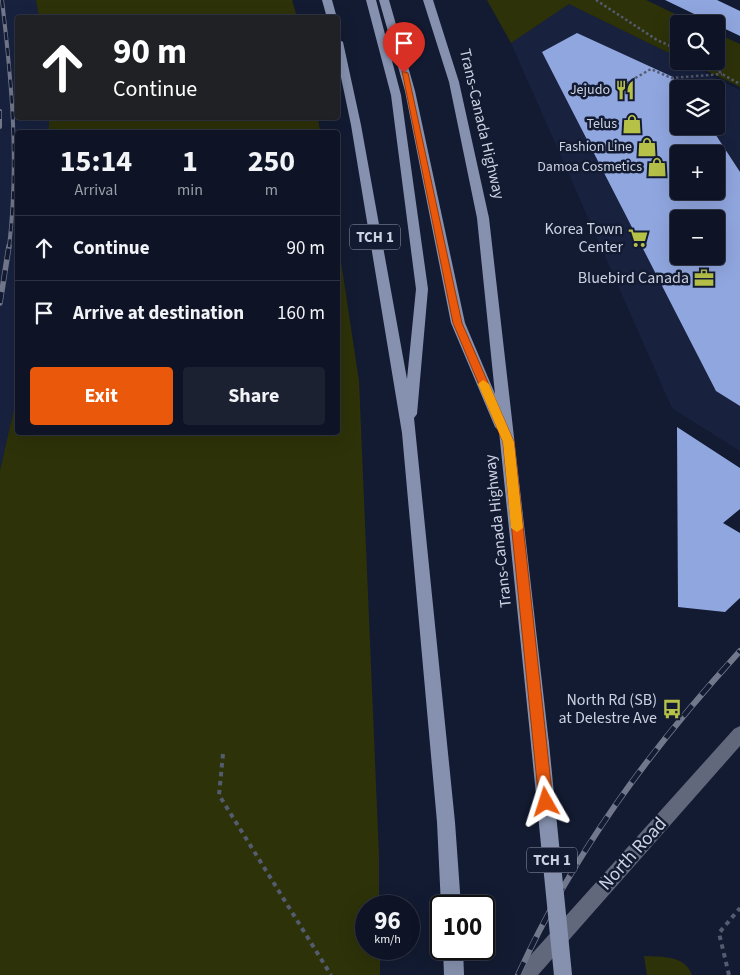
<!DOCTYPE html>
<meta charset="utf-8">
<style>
:root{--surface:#0e1426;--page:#1c2132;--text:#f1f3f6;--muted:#9b9ea7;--line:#2e3343;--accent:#ea580c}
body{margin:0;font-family:"Source Sans 3",sans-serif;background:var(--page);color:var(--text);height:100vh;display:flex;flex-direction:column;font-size:19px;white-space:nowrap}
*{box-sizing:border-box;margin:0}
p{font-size:16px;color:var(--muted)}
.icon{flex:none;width:28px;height:28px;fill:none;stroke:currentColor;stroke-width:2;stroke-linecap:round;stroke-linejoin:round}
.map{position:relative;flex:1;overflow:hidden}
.drawer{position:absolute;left:15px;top:130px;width:325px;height:305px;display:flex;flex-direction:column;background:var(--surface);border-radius:5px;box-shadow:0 5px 20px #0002,0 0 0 1px var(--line)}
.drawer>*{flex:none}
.banner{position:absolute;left:15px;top:15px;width:325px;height:105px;border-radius:5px;box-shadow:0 5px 20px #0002,0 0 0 1px var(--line);background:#202124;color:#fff;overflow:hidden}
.tools{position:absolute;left:670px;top:15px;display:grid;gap:10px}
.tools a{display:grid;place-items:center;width:55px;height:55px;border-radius:5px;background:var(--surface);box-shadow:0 5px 20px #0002,0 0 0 1px var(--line);font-size:25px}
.speed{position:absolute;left:355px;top:895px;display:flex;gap:10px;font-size:25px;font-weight:700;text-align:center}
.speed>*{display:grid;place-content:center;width:65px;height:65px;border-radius:50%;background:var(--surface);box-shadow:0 5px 20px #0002,0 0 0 1px var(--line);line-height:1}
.speed small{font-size:12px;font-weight:400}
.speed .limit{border:2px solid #111;border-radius:8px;background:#fff;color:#111}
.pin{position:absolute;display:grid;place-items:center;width:42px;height:42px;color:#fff;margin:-51px -21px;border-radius:50% 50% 50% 0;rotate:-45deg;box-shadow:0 0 5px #0007}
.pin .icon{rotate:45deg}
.me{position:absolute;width:55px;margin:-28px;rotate:354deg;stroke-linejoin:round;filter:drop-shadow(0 0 4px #0008)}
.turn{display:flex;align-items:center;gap:18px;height:105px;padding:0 15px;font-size:22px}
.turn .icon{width:65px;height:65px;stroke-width:2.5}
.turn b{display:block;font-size:35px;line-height:42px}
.eta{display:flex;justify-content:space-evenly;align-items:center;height:85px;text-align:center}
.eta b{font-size:30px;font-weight:700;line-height:35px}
.cta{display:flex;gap:10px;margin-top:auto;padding:10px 15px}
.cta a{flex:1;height:58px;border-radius:5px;background:var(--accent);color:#fff;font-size:20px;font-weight:700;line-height:58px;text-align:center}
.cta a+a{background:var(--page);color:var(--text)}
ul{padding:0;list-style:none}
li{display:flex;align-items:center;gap:15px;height:65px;padding:0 15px;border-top:1px solid var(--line)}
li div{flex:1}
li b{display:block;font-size:19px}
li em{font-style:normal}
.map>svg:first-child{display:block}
.built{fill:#18223f;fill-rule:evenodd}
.green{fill:#2e3209}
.building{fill:#90a6df;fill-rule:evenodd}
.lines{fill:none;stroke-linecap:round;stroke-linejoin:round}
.path-far1{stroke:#535b6f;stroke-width:2.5;stroke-dasharray:2.5 2.5;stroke-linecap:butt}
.path{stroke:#535b6f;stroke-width:4;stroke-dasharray:4.5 4.5;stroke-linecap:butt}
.secondary{fill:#61687c;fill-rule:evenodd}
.motorway{fill:#8591ae;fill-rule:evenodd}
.rail-far2-casing{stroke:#71788b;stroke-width:4}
.rail-far1-casing{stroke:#71788b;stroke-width:5.5}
.rail-casing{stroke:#71788b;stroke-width:6}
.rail-far2{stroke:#131b32;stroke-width:2.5;stroke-dasharray:8;stroke-linecap:butt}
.rail-far1{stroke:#131b32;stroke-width:4;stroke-dasharray:11;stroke-linecap:butt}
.rail{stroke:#131b32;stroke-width:4.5;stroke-dasharray:14;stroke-linecap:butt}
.motorway-bridge{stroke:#8591ae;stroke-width:18}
.route{fill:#ea580c;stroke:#983908}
.slow{fill:#f59e0b}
.labels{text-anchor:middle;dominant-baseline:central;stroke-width:5;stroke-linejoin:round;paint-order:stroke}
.far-poi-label{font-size:14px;fill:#ccd2e2;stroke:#131b32;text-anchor:end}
.shield{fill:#131b32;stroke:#949bad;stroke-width:1}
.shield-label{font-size:15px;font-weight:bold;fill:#ccd2e2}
.street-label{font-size:16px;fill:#ccd2e2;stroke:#131b32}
.poi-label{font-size:16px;fill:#ccd2e2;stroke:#131b32;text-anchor:end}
.near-street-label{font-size:19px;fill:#ccd2e2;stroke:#131b32}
</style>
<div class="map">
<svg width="740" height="975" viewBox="0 0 740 975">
<rect width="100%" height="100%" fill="#131b32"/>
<g class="built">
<polygon points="0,0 36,0 39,17 18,18 18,118 49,118 49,132 18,132 18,396 0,471"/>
<path d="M569,4l110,54v3h7l21,11 -2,1 35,17v361l-68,-43 -161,-365zM679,89h37v37h-37zM679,154h37v37h-37zM679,219h37v37h-37z"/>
</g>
<g class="green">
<polygon points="36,0 292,0 297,17 39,17"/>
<polygon points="487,0 646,0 696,24 679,24 679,58 569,4 511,43"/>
<polygon points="716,33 740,44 740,87 686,61 716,61"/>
<polygon points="49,118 318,118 320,132 49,132"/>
<polygon points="338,242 359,381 379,856 379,906 366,906 366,949 380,949 380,975 0,975 0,471 17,396 18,432 338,432"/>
<path d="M644,956c18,1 41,-1 48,19h-45z"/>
</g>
<g class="building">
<polygon points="665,0 717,0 740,11 740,36"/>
<path d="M577,33l96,44 7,12 -1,37h31l30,46v234l-24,-15 -174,-339zM679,154h37v37h-37zM679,219h37v37h-37z"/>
<polygon points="677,427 740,468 740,509 723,523 740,533 740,598 725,612 678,607"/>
</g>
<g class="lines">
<g class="path-far1">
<polyline points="596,0 657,40 679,50"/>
<polyline points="716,50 721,56 716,60"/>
<polyline points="708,61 722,74 740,84"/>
<polyline points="618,88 651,69 671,78 722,74"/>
</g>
<g class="path">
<polyline points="223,754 219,795 331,975"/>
<polyline points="729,975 719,933 740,908"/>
</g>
<polygon class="secondary" points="740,726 740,746 538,975 517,975 519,968 734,729"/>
<g class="motorway">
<polygon points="322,0 332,0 337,18 327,18"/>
<polygon points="366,0 376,0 401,95 428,289 417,414 414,418 455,822 461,906 441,906 437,822 402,433 351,125 338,63 338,39 343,42 361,125 407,379 416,289 391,95"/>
<polygon points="379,0 389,0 415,91 465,323 495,394 477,218 449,82 423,0 433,0 459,82 489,218 549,744 546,750 540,752 534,750 531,744 499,431 495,427 451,323 405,91"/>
<polygon points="443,949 463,949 464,975 444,975"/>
</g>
<defs>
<g id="rail-far2">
<path d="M2,0c10,85 17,162 7,247"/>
<polyline points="0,111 0,127"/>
</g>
<polyline id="rail-far1" points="0,303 9,246"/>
<path id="rail" d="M518,975c56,-123 131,-224 222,-324"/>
</defs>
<use href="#rail-far2" class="rail-far2-casing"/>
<use href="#rail-far1" class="rail-far1-casing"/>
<use href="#rail" class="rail-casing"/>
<use href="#rail-far2" class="rail-far2"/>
<use href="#rail-far1" class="rail-far1"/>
<use href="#rail" class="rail"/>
<polyline class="motorway-bridge" points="540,744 563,975"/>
</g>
<polygon class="route" points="402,71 408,73 462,323 514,442 553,802 551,807 546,809 541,807 539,802 503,442 453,323"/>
<polygon class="slow" points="483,380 489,384 514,442 523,528 517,532 511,528 503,442 478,384"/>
<defs>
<symbol id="restaurant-bare" viewBox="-9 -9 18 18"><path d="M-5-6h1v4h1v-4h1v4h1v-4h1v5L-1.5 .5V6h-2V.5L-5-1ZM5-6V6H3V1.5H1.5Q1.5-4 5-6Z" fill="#b6c148" stroke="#131b32" stroke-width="2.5" paint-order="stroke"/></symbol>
<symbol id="shop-bare" viewBox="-9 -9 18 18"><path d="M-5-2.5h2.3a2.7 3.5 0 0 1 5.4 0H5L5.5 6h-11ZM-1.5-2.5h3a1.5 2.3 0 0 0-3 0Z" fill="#b6c148" stroke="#131b32" stroke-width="2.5" paint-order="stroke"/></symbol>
<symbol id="supermarket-bare" viewBox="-9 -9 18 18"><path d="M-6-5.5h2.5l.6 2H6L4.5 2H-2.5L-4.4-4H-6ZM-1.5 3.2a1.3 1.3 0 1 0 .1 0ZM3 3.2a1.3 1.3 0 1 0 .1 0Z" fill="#b6c148" stroke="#131b32" stroke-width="2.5" paint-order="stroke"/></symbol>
<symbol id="office-bare" viewBox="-9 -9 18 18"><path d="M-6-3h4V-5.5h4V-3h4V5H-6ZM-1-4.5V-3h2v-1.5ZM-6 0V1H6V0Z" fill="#b6c148" stroke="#131b32" stroke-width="2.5" paint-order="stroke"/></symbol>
<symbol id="bus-bare" viewBox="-9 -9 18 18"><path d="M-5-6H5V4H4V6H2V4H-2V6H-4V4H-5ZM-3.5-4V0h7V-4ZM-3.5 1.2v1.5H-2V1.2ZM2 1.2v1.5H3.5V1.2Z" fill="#b6c148" stroke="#131b32" stroke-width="2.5" paint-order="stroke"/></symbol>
</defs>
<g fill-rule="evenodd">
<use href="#restaurant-bare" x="611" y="76" width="28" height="28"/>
<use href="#shop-bare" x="618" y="110" width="28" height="28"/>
<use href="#shop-bare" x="633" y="133" width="28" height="28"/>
<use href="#shop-bare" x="643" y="153" width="28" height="28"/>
<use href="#supermarket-bare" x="624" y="224" width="28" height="28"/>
<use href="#office-bare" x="690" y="264" width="28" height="28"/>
<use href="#bus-bare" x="658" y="695" width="28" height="28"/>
</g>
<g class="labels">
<g class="far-poi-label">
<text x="610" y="90">Jejudo</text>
<text x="617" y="124">Telus</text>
<text x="632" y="147">Fashion Line</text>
<text x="642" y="167">Damoa Cosmetics</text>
</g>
<g class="shield">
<rect x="350" y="224.5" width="50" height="25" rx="4"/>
<rect x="527" y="847.5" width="50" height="25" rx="4"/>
</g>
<g class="shield-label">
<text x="375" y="237">TCH 1</text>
<text x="552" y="860">TCH 1</text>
</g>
<g class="street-label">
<text transform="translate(482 124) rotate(77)">Trans-Canada Highway</text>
<text transform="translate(498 531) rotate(-96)">Trans-Canada Highway</text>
</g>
<g class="poi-label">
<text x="623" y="229">Korea Town<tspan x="623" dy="18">Center</tspan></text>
<text x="689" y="278">Bluebird Canada</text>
<text x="657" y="700">North Rd (SB)<tspan x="657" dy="18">at Delestre Ave</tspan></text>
</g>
<g class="near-street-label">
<text transform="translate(633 854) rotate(-48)">North Road</text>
</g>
</g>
</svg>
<div class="tools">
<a><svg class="icon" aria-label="search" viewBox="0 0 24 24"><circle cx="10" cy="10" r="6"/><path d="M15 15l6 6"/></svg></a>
<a><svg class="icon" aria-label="layers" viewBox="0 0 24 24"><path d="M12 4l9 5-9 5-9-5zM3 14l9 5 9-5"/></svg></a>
<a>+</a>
<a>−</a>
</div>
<div class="speed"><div>96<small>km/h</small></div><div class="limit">100</div></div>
<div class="pin" style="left:404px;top:73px;background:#d93025"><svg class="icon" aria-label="arrive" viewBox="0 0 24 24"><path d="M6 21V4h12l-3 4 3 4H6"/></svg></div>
<svg class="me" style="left:546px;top:802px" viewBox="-20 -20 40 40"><path d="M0-17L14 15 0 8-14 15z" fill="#ea580c" stroke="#fff" stroke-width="4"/></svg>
<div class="banner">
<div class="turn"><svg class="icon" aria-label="ahead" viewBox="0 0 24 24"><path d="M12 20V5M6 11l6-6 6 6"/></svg><div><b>90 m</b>Continue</div></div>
</div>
<section class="drawer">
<div class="eta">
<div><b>15:14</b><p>Arrival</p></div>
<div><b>1</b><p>min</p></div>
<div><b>250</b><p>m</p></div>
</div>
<ul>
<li><svg class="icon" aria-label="ahead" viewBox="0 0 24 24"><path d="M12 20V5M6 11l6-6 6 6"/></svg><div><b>Continue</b></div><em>90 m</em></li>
<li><svg class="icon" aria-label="arrive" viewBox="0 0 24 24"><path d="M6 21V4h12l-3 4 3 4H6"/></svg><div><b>Arrive at destination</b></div><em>160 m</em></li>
</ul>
<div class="cta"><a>Exit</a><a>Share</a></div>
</section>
</div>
